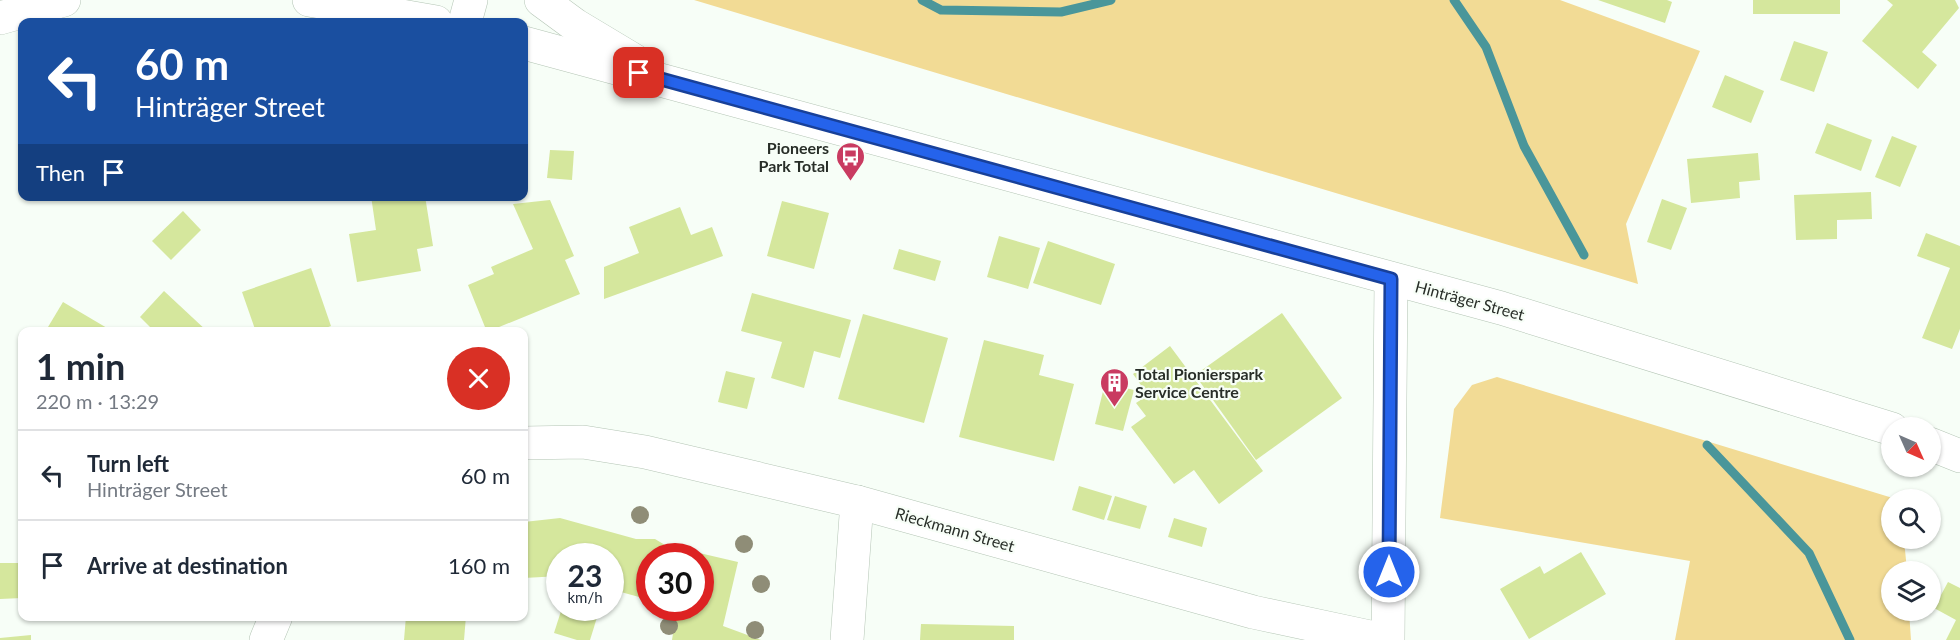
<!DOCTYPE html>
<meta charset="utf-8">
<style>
:root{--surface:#fff;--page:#f2f2f3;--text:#1f2937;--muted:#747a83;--line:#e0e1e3}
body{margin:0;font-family:Lato,sans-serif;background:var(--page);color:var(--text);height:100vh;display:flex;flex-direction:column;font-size:22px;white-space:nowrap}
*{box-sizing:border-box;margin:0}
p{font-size:20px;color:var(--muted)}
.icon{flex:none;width:33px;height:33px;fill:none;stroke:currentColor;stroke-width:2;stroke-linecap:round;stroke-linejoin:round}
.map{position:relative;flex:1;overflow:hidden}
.sheet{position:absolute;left:18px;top:327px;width:510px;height:294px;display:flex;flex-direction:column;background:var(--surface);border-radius:12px;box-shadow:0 2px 4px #0004}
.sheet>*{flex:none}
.hud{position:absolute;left:18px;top:18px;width:510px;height:183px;border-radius:12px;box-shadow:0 2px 4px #0004;background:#1a4fa0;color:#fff;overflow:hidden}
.needle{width:39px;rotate:135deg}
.buttons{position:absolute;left:1881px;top:417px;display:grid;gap:12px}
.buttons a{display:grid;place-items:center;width:60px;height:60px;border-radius:50%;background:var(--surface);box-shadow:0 2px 4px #0004;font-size:30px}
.speed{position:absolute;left:546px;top:543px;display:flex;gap:12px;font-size:30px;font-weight:700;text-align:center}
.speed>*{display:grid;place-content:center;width:78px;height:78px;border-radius:50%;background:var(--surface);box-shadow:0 2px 4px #0004;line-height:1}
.speed small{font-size:15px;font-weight:400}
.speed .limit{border:9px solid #d22;background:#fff;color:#111}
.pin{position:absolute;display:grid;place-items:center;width:51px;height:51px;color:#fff;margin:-26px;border-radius:12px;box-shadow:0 3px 9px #0006}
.me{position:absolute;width:66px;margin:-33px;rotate:0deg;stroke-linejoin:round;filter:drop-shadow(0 0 4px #0008)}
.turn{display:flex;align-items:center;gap:21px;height:126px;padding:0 18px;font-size:27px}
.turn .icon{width:78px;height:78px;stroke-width:2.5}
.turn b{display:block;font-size:42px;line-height:51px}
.then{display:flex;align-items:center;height:57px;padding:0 18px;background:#0003;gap:12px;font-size:22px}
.round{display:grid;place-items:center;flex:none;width:63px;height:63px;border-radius:32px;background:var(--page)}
.headline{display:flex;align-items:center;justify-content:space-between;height:102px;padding:0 18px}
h1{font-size:36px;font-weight:700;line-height:45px}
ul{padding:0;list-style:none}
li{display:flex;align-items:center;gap:18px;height:90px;padding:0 18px;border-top:2px solid var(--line)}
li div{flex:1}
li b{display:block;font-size:22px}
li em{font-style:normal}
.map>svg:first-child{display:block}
.green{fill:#f2db95}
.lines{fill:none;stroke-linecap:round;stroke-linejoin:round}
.stream{stroke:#4a969a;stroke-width:9}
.building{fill:#d5e79d}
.minor-casing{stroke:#b4c5b5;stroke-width:34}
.tertiary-casing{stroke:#b4c5b5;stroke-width:34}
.minor{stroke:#fff;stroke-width:33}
.tertiary{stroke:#fff;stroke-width:33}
.tree{fill:#8f8d77}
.route-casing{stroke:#184099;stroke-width:15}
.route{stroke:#2563eb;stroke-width:10}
.labels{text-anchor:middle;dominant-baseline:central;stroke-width:4.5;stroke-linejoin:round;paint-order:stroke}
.poi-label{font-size:16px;font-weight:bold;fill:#282e28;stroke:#f7fef7;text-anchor:end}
.street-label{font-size:16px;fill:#282e28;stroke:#f7fef7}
</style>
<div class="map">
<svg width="1960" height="640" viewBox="0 0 1960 640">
<rect width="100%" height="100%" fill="#f7fef7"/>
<g class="green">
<polygon points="694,0 1560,0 1700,51 1626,224 1638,284"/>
<polygon points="1497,377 1896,499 1892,500 1892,538 1904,539 1907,571 1892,572 1892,610 1909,611 1911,640 1675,640 1690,561 1440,518 1454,409 1472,385"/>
</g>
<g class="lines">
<g class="stream">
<polyline points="922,0 941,10 1061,12 1111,0"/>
<polyline points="1454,0 1486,47 1524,146 1584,255"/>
<polyline points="1707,445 1809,553 1850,640"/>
</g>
</g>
<g class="building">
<polygon points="1598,0 1667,0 1672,2 1665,23"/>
<rect x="1753" y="0" width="87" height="14"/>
<polygon points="1887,0 1955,0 1959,8 1922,52 1937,65 1918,89 1862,41 1893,5"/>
<polygon points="1794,41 1828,52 1814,92 1780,80"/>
<polygon points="1725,75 1764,91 1751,123 1712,107"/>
<polygon points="1827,123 1872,140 1861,171 1815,153"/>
<polygon points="1892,136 1917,146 1900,187 1875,177"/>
<polygon points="550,150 574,151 572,180 547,178"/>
<polygon points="1758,153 1760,180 1739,182 1740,198 1691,203 1687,159"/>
<polygon points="1871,192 1872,219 1837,220 1837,239 1796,240 1794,195"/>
<polygon points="371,196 425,196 433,246 417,249 421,271 357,282 349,234 376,230"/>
<polygon points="1662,199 1687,208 1671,250 1647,242"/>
<polygon points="550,200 574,256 565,260 580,294 487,332 468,285 494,274 491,267 533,249 513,204"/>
<polygon points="782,201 829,213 814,269 767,256"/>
<polygon points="680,207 691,235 712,227 723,256 604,299 604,267 639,253 629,227"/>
<polygon points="183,211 201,230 171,260 152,241"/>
<polygon points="1926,233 1960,246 1960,329 1952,349 1922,338 1950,268 1917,256"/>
<polygon points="999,236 1040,248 1028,289 987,277"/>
<polygon points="1048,241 1115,264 1101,305 1033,283"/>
<polygon points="899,249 941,261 935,281 893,269"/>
<polygon points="311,268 331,326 315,332 256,332 242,292"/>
<polygon points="164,291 208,332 155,332 140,317"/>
<polygon points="752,293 851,320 840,358 814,351 804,388 771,378 782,342 741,331"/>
<polygon points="63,302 107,328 104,332 45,332"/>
<polygon points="1282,313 1342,398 1256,460 1195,375"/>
<polygon points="863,314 948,338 924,423 838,399"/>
<polygon points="984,340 1044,355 1039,375 1074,384 1054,461 959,437"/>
<polygon points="1170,346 1263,471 1219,504 1194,470 1174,484 1131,427 1146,416 1136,403 1148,395 1133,374"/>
<polygon points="726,371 755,378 747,409 718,402"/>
<polygon points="1105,383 1134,390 1123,431 1095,424"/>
<polygon points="1079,486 1112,496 1104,520 1072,510"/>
<polygon points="1115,496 1147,506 1140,529 1107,520"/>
<polygon points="560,518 636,539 655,539 665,545 738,562 723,626 761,640 672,640 677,608 700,608 700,556 650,556 650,600 610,589 610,556 560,556 560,576 524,578 524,522"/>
<polygon points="1174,518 1207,528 1202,547 1168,537"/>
<polygon points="1581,552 1606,594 1529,639 1500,589 1540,566 1544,574"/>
<polygon points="0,563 22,563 22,598 0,599"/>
<polygon points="1948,582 1960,588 1960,640 1946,640 1956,620 1934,608"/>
<polygon points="562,608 589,608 599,611 590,640 577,640 554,633"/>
<polygon points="406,616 466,616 464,640 404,640"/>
<polygon points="921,624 1014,626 1014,640 920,640"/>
<polygon points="31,635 31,640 0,640 0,638"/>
</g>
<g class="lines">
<defs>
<g id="minor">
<polyline points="524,443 583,442 645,452 857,502 1253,612 1384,640"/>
<polyline points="266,640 276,616"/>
<polyline points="847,640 857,502"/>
<polyline points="1388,640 1391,279"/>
</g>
<g id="tertiary">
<polyline points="309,0 436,22"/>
<polyline points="541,0 575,25 635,61"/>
<polyline points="0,18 64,0"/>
<polyline points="465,22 471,0"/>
<polyline points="524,43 1501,308 1892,429"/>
<polyline points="1930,444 1960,456"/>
</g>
</defs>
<use href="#minor" class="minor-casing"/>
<use href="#tertiary" class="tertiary-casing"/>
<use href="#minor" class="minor"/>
<use href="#tertiary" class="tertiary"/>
</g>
<g class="tree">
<circle cx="640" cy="515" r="9"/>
<circle cx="744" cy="544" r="9"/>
<circle cx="761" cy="584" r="9"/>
<circle cx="669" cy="626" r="9"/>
<circle cx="755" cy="630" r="9"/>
</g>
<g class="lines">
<defs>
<polyline id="route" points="639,73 1391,279 1389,572"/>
</defs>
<use href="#route" class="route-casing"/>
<use href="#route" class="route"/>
</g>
<defs>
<symbol id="bus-pin" viewBox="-11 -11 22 30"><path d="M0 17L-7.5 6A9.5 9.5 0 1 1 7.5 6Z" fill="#c93b61" stroke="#f7fef7"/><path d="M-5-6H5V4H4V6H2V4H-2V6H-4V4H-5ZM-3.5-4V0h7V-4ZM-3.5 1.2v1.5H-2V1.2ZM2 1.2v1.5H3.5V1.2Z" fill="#fff"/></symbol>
<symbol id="building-pin" viewBox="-11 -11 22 30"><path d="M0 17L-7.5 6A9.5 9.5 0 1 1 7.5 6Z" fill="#c93b61" stroke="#f7fef7"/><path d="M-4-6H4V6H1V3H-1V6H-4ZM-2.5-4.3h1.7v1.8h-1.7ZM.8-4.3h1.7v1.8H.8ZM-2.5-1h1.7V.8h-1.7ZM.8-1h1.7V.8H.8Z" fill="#fff"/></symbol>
</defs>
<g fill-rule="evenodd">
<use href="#bus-pin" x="834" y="140" width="33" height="45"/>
<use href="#building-pin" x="1098" y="366" width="33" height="45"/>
</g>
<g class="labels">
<g class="poi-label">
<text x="829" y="147">Pioneers<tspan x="829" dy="18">Park Total</tspan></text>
<text x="1135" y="373" text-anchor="start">Total Pionierspark<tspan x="1135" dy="18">Service Centre</tspan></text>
</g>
<g class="street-label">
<text transform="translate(1470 300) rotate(15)">Hinträger Street</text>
<text transform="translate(955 529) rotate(16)">Rieckmann Street</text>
</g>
</g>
</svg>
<div class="buttons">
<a><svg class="needle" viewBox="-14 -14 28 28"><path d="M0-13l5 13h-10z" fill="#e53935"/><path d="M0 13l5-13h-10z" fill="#747a83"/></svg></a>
<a><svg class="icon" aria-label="search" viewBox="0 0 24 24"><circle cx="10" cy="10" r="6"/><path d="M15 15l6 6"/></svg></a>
<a><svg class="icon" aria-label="layers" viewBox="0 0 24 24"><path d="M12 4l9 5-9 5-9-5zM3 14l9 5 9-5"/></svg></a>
</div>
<div class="speed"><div>23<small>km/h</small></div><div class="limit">30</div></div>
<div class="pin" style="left:639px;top:73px;background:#d93025"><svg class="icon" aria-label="arrive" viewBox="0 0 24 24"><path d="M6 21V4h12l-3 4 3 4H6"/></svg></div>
<svg class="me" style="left:1389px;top:572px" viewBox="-20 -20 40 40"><circle r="17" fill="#2563eb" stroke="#fff" stroke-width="3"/><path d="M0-11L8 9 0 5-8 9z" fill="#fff"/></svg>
<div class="hud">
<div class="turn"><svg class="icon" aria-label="left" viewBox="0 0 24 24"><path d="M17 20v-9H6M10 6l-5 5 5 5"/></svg><div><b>60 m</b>Hinträger Street</div></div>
<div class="then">Then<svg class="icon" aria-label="arrive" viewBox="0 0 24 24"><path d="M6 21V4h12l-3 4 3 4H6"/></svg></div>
</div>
<section class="sheet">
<div class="headline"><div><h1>1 min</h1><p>220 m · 13:29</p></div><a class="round" style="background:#d93025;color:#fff"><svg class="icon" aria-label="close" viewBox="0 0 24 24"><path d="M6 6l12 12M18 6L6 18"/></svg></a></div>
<ul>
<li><svg class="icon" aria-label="left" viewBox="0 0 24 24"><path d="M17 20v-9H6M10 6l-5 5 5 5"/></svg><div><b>Turn left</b><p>Hinträger Street</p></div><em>60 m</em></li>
<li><svg class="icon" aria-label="arrive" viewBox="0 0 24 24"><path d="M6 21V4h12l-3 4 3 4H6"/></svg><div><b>Arrive at destination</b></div><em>160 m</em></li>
</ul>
</section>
</div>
